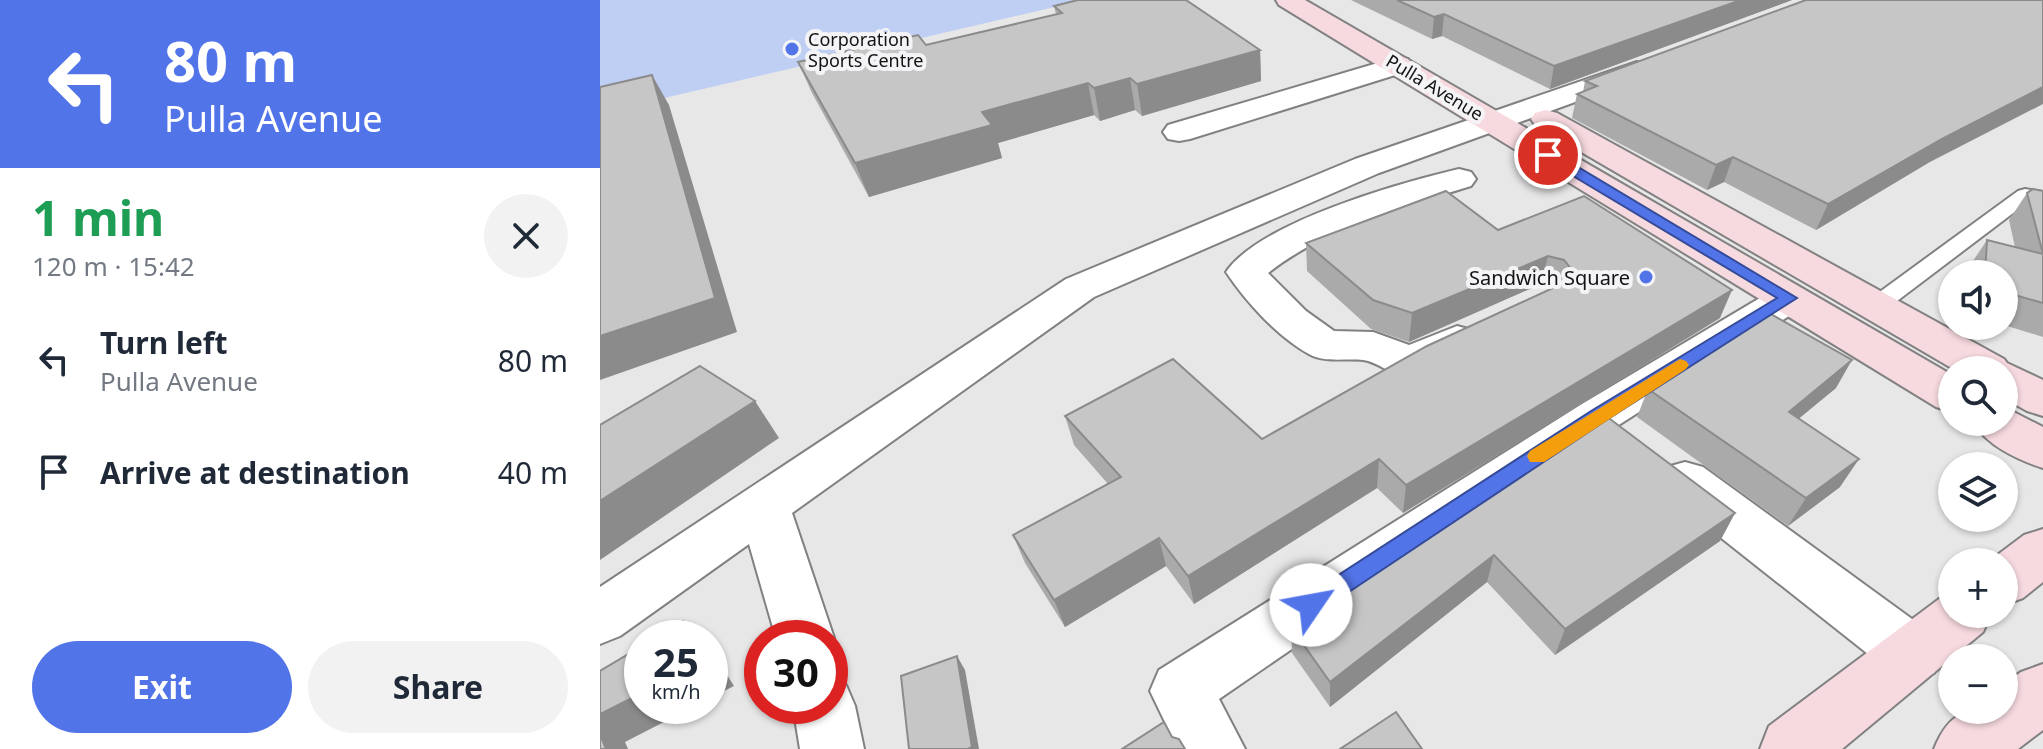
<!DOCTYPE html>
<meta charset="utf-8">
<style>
:root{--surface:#fff;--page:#f2f2f3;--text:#1f2937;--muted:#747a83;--accent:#5274e9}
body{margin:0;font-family:"Noto Sans",sans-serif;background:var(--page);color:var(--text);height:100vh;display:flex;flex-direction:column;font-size:30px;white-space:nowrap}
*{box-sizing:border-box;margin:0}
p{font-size:26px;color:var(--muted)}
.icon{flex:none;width:44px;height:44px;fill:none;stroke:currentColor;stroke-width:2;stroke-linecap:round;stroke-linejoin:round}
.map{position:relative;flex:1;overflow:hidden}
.panel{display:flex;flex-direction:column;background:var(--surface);width:600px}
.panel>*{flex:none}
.banner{background:#5274e9;color:#fff;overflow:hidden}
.controls{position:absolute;left:1338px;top:260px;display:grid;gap:16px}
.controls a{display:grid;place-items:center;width:80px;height:80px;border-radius:50%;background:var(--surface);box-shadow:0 2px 6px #0004;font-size:40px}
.speed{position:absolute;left:24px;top:620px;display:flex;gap:16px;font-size:40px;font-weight:700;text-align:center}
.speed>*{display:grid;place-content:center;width:104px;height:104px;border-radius:50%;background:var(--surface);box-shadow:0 2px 6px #0004;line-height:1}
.speed small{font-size:20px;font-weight:400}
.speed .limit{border:12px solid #d22;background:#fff;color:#111}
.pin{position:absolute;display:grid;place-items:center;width:68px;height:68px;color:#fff;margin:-34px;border:4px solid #fff;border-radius:50%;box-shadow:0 2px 8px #0007}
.me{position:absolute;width:88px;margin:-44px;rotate:57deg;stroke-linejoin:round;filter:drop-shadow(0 0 6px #0008)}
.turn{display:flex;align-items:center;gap:28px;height:168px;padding:0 32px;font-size:36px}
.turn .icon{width:104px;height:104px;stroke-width:2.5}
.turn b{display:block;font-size:56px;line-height:68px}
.round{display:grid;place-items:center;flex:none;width:84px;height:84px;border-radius:42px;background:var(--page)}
.headline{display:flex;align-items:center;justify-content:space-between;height:136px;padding:0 32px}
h1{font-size:48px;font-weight:700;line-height:60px;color:#1e9e55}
.button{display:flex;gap:16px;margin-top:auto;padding:16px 32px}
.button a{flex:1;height:92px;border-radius:48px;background:var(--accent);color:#fff;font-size:32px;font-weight:700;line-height:92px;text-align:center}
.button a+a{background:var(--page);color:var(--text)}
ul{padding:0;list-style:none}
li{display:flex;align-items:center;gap:24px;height:112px;padding:0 32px}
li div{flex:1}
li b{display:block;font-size:30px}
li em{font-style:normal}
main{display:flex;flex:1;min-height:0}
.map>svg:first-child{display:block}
.green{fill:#bfcef3}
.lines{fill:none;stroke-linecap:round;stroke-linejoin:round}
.lane-casing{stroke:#818182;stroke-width:4}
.street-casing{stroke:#818182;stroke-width:4}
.secondary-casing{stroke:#818182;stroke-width:4}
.lane{fill:#fff;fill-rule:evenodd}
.street{fill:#fff;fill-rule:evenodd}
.secondary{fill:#f7dadf;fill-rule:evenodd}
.wall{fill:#aaaaab}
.shaded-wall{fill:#8b8b8b}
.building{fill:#c6c6c7;stroke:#8b8b8b;stroke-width:2}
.route{fill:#5274e9;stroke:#354b97;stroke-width:2}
.slow{fill:#f59e0b}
.poi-dot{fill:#5274e9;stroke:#f4f4f6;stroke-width:3}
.labels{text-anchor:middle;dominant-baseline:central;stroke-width:8;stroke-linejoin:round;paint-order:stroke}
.far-poi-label{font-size:18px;fill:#121313;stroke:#f4f4f6;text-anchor:start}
.far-street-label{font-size:18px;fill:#121313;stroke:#f4f4f6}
.poi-label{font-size:20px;fill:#121313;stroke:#f4f4f6;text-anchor:end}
</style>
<main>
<section class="panel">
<div class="banner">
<div class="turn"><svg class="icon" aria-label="left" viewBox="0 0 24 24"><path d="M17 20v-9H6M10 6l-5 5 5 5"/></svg><div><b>80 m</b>Pulla Avenue</div></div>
</div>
<div class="headline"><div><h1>1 min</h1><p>120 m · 15:42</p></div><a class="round"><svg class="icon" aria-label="close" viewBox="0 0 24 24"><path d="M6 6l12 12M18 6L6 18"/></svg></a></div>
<ul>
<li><svg class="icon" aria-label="left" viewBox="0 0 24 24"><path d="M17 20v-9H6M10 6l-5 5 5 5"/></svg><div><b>Turn left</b><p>Pulla Avenue</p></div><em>80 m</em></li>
<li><svg class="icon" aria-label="arrive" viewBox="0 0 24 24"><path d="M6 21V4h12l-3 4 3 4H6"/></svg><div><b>Arrive at destination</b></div><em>40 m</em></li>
</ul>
<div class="button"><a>Exit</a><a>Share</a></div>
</section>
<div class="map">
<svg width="1443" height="749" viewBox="0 0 1443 749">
<rect width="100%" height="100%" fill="#e7e7e8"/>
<polygon class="green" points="0,0 485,0 0,113"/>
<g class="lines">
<defs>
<polygon id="lane" points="1425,189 1443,192 1443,204 1429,201 1297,301 1272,311 1264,309 1261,304 1264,299 1281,291 1418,191"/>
<g id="street">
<polygon points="798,57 808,59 812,65 808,71 590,139 579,141 568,139 563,132 568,125"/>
<polygon points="1037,62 1047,64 1051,70 1047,76 779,173 494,297 192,513 234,638 230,647 230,638 176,638 149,544 20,636 0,644 0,587 466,279 755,159"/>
<path d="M859,169l12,3 5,7 -5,7c-71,22 -144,41 -203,87l38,38 28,20 39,1 36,13 48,-19 15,4 6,10c-8,13 -52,37 -69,37 -16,0 -30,-15 -46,-17 -18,-2 -38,3 -54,-6 -32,-18 -63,-52 -83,-82 34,-50 174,-89 233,-103z"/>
<polygon points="1189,285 1203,289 1209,298 1203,307 1014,428 619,699 645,749 578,749 550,691 559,670 982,404 1175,289"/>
<polygon points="1085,462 1103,467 1334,635 1342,654 1334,673 1313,681 1292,673 1067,495 1060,481 1067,467"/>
<polygon points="230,679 246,685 255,706 264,749 200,749 193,706 230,706"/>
</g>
<g id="secondary">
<polygon points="676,0 705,0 1352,375 1352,412 1336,407 679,5"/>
<polygon points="946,110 957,113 1404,359 1407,363 1443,380 1443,416 1427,411 1404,398 1404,370 1355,370 935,125 931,119 935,113"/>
<path d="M1404,407l39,20v41c-25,-8 -57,-23 -70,-46h31z"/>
<polygon points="1443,529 1443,582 1423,598 1404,605 1404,562 1388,562 1424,535"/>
<polygon points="1352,593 1352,614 1391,614 1383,632 1242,749 1160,749 1169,726 1343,596"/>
<path d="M1443,664v66l-25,19h-84c16,-39 31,-39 70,-39v-26l17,-12z"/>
</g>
</defs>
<use href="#lane" class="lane-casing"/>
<use href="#street" class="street-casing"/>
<use href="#secondary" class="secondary-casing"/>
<use href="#lane" class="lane"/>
<use href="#street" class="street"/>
<use href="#secondary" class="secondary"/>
</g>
<g class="wall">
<polygon points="751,0 1192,0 950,89 842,36 832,39"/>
<polygon points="454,6 660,50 661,81 542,116 535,110 500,121 494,115 398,143 402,158 269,197 212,93 198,62 326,45 456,14"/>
<polygon points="985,81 1328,163 1216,230 1124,182 1107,190 972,118 977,94 983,92"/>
<polygon points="1443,191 1443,337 1404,325 1404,274 1369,274 1369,267 1387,240 1415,247 1409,220 1427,193"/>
<polygon points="898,230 1120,318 803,513 777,488 594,604 566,566 465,627 425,563 413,535 508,484 474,445 465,416 662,439 954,287 941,284 809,342 771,329 707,271 706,243"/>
<polygon points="1236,388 1199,418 1240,487 1188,526 1037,417 1048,389"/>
<polygon points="1006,416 1135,513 1120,541 955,655 887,582 730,707 692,653 691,627"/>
</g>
<g class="shaded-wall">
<polygon points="1141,0 1192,0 950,89 954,66"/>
<polygon points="844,14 842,36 832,39 834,17"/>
<polygon points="660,50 661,81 542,116 537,84"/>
<polygon points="52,75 69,105 137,332 0,380 0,336"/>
<polygon points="530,78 535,110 500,121 494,88"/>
<polygon points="488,83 494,115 398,143 402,158 269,197 255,163 382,112"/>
<polygon points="1443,87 1443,104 1328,163 1216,230 1228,204 1342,139"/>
<polygon points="1133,157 1124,182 1107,190 1116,165"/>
<polygon points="948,256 941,284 809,342 812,313"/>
<polygon points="1132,290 1120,318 803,513 806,485"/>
<polygon points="1252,360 1236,388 1173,440 1189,412"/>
<polygon points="155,401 179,438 0,560 0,501"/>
<polygon points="779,459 777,488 594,604 588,576"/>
<polygon points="1259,459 1240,487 1188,526 1206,498"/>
<polygon points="1135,513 1120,541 955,655 965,629"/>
<polygon points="559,538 566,566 465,627 454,600"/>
<polygon points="894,555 887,582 730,707 730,682"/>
<polygon points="83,621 100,638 94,638"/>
<polygon points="110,648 134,686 110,698"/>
<polygon points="357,656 365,670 379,749 368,749"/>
<polygon points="42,693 42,706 95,706 25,742 28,749 6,749 0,734 0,714"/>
</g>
<g class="building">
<polygon points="478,0 586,0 660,50 537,84 530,78 494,88 488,83 382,112 392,125 255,163 198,62 318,35 326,45 462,13 454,6"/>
<polygon points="797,0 1141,0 954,66 844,14 834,17"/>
<polygon points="1206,0 1443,0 1443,87 1342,139 1228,204 1133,157 1116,165 977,94 997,86 985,81"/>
<polygon points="52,75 115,298 0,336 0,87"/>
<polygon points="1433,189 1443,191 1443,303 1404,292 1404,274 1385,274 1387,240 1443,254 1427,193"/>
<polygon points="846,191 898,230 984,196 1132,290 806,485 779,459 588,576 559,538 454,600 413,535 521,477 465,416 573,359 662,439 827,346 966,282 972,270 964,260 948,256 812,313 773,300 706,243"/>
<polygon points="1169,313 1252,360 1189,412 1259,459 1206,498 1048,389"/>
<polygon points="100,366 155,401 0,501 0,425"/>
<polygon points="1006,416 1135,513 965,629 894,555 730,682 691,627"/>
<polygon points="83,621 94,638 54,638"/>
<polygon points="42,646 42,693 0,714 0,671"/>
<polygon points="357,656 372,747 368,749 309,749 301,676"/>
<polygon points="796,712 822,749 740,749"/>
<polygon points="564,722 572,737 579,739 585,749 522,749"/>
<polygon points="0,734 6,749 0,749"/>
</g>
<polygon class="route" points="943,152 953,152 1197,298 1005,421 719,612 711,616 703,612 699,605 703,598 991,411 1177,298 943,158"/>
<polygon class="slow" points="1080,359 1086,361 1089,365 1086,369 944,462 930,462 927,456 930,451"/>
<g class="poi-dot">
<circle cx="192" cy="49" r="8"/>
<circle cx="1046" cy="277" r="8"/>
</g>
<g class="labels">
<g class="far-poi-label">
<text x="208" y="39">Corporation<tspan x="208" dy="21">Sports Centre</tspan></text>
</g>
<g class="far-street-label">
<text transform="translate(835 87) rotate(31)">Pulla Avenue</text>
</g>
<g class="poi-label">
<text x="1030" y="277">Sandwich Square</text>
</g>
</g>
</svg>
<div class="controls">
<a><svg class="icon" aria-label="sound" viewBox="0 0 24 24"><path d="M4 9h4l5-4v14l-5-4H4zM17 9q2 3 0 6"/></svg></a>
<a><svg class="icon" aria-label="search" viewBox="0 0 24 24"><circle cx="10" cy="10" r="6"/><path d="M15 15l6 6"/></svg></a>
<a><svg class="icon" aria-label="layers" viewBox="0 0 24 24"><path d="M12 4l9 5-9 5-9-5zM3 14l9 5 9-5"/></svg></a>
<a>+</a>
<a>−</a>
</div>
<div class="speed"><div>25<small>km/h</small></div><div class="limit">30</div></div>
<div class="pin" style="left:948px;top:155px;background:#d93025"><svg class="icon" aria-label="arrive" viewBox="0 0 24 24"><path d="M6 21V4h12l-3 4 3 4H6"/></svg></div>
<svg class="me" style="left:711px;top:605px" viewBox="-20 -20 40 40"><circle r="19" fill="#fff"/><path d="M0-13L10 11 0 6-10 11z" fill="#5274e9"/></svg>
</div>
</main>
